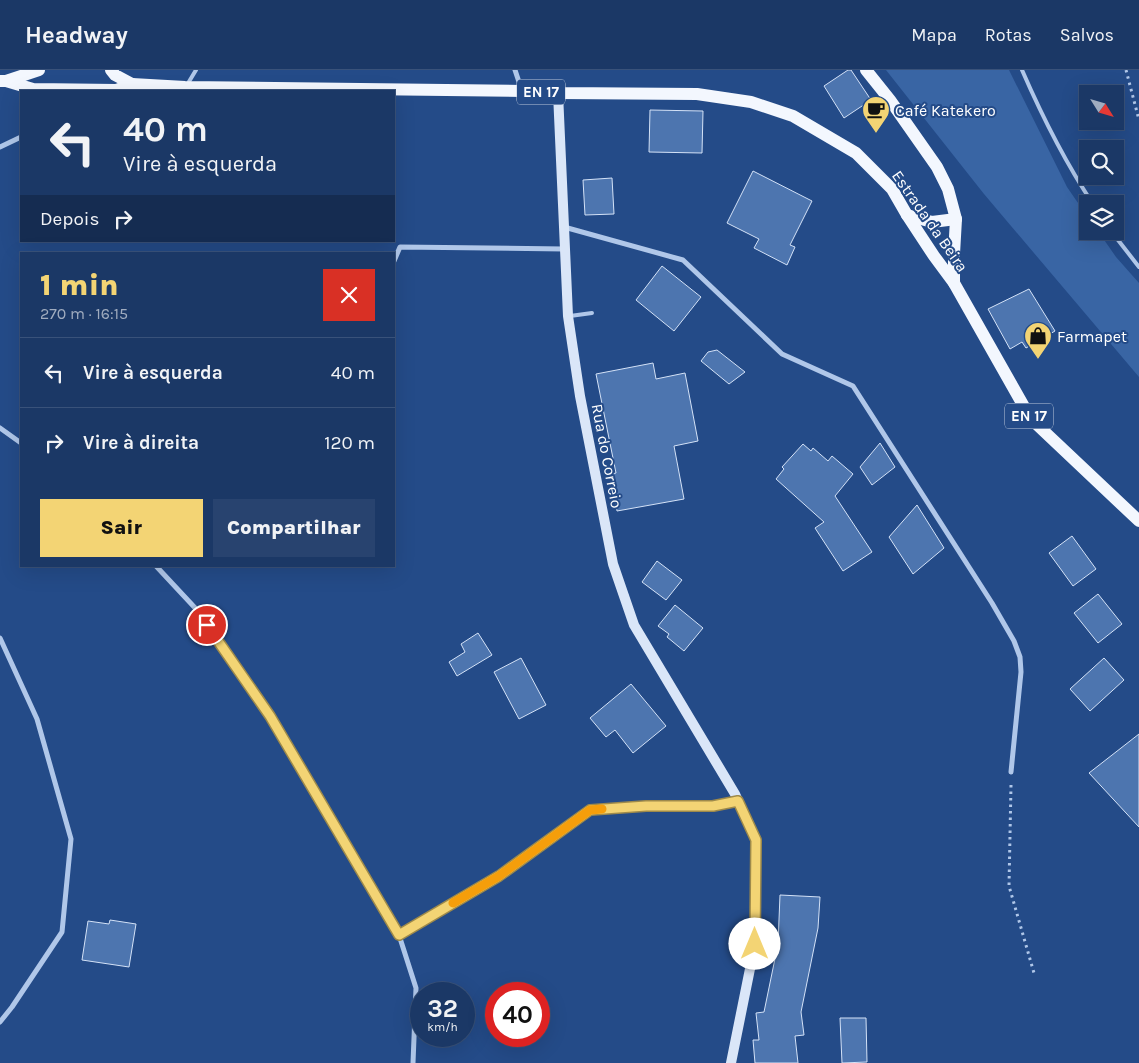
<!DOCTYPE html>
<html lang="pt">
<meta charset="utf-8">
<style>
:root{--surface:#1b3866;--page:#28436f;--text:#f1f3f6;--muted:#a0acbf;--line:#39527a;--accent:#f3d474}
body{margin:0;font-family:Karla,sans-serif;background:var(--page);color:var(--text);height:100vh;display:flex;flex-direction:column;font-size:19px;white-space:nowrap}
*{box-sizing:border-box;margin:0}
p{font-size:16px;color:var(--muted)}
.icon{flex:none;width:28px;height:28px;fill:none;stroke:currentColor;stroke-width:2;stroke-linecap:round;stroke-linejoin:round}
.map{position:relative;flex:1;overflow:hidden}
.drawer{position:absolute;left:20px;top:182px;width:375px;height:315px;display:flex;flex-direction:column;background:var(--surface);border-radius:0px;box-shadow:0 5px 20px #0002,0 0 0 1px var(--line)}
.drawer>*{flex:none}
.hud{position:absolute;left:20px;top:20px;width:375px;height:152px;border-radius:0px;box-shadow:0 5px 20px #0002,0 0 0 1px var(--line);background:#1b3866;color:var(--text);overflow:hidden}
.needle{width:32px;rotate:127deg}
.tools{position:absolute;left:1079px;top:15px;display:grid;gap:10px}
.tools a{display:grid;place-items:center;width:45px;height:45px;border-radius:0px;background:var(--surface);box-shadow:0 5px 20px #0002,0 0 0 1px var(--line);font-size:25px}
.speed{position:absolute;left:410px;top:912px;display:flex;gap:10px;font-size:25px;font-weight:700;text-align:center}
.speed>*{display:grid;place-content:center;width:65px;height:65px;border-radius:50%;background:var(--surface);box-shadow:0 5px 20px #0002,0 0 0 1px var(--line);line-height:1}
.speed small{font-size:12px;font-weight:400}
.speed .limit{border:8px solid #d22;background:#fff;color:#111}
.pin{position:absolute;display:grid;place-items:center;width:42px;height:42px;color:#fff;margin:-21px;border:2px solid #fff;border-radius:50%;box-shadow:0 1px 5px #0007}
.me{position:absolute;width:55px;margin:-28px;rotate:0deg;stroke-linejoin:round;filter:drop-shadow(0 0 4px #0008)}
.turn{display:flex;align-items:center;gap:18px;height:105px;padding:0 20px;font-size:22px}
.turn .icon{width:65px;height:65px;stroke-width:2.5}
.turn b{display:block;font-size:35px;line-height:42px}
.then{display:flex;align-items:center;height:48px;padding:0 20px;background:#0003;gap:10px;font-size:19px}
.round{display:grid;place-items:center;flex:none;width:52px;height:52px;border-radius:0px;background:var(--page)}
.summary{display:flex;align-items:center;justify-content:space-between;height:85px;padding:0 20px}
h1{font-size:30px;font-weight:800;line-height:38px;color:var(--accent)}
.button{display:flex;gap:10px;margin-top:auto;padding:10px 20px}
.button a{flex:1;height:58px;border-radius:0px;background:var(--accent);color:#111;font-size:20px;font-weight:800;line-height:58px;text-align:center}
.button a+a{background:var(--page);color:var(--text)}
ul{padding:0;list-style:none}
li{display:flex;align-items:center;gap:15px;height:70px;padding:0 20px;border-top:1px solid var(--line)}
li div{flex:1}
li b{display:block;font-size:19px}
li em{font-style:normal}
header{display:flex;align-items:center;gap:30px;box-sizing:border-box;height:70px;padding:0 25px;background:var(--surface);border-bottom:1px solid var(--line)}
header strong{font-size:24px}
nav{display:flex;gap:28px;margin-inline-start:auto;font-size:18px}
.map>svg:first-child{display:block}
.green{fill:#3965a4}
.building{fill:#4d75af;stroke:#d4e2f7}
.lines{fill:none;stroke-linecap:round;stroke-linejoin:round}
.path{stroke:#b0c7e9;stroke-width:3;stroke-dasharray:2.5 4;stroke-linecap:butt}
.lane{stroke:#b0c7e9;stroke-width:4}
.street{stroke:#b0c7e9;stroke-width:5}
.secondary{stroke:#dae6f8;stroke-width:10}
.primary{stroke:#f3f7fe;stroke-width:12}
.route-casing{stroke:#9e8a4b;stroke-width:12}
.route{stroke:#f3d474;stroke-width:9}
.slow{stroke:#f59e0b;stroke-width:9}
.labels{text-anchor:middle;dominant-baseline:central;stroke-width:4;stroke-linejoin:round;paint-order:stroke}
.shield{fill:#244b88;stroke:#bdc9db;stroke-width:1}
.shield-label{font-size:15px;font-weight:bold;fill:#fff}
.poi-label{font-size:16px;fill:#fff;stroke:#244b88;text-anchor:start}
.street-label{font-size:16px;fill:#fff;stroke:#244b88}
</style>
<header>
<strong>Headway</strong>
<nav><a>Mapa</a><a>Rotas</a><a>Salvos</a></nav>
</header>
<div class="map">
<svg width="1139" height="993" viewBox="0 0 1139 993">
<rect width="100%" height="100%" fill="#244b88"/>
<polygon class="green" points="886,0 1009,0 1067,117 1087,146 1088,161 1098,161 1116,187 1139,213 1139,307 984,124"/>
<g class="building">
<polygon points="848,0 851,0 871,30 844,48 824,16"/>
<polygon points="650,40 703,41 702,83 649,82"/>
<polygon points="753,101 812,131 790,175 795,177 787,195 754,178 759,169 727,153"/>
<polygon points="612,108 614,144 585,145 583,110"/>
<polygon points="662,196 701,227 674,261 636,230"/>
<polygon points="1029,219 1055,261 1026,278 1022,272 1010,279 988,239"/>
<polygon points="717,280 745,302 729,314 701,291 708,282"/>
<polygon points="653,293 656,309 685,303 698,371 674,376 684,429 617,441 611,404 616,403 596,304"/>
<polygon points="880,373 895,397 872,415 860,397"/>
<polygon points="803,374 811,381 813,378 828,391 832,386 853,404 835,426 872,482 843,501 815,458 824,452 776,409 784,399 782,397"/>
<polygon points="917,435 944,478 913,504 889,467"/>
<polygon points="1072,466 1096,499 1073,516 1049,483"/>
<polygon points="657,491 682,510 666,530 642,512"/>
<polygon points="1098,524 1122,554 1098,573 1074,543"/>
<polygon points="675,535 703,558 684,581 667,567 669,564 658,556"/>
<polygon points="478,563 492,585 457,606 449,592 465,582 461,574"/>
<polygon points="521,588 546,635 519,649 494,602"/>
<polygon points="1104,588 1124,610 1090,641 1070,619"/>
<polygon points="631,614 666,656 633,683 615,660 606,667 590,648"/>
<polygon points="1139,664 1139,757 1089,703"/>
<polygon points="780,825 820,827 818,858 801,942 804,965 795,966 798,993 755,993 753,970 759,970 756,943 764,942 778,874"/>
<polygon points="110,850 136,854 129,897 82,890 88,851 109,854"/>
<polygon points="840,948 866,948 867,992 842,993"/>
</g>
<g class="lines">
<g class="path">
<polyline points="1126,0 1139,50"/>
<polyline points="1011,715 1009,816 1034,903"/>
</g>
<g class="lane">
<path d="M1022,0c20,46 43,92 71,134"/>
<polyline points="187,15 196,0"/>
<polyline points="1111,161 1139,197"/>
<polyline points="570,246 592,243"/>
</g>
<g class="street">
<polyline points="515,0 522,21"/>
<polyline points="0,77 21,67"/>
<polyline points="564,157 683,190 782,284 853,316 992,533 1014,571 1020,587 1021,602 1011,702"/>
<polyline points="394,191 400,177 564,179"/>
<polyline points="0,358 21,373"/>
<polyline points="156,496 197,540 270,646 399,865 416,918 413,993"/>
<polyline points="0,568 37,649 71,769 62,862 12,937 0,952"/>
<polyline points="399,865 499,807 589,740 646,736 713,736 738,731"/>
</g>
<polyline class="secondary" points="558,23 568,246 580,326 613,494 634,555 735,724 756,770 755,874 731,993"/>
<g class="primary">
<polyline points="111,0 115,5 132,14"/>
<polyline points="866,0 890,30 937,97 948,119 956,149 954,184 954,213"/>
<polyline points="0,11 6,11 33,19 116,20 132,14 185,17 523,21 558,23 697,24 751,32 793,46 856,83 892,119 907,145 934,186 954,213 1031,349 1139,451"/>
<polyline points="6,11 39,0"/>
<polyline points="907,145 932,152 956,149"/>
</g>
</g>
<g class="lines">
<defs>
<polyline id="route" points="207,555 270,646 399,865 499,806 590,740 646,736 713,736 738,731 756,770 755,874"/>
</defs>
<use href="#route" class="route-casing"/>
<use href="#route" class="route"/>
<polyline class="slow" points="453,833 499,806 590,740 602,739"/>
</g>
<defs>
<symbol id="cafe-pin" viewBox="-11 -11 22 30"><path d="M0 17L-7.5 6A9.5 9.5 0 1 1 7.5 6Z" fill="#f3d474" stroke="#244b88"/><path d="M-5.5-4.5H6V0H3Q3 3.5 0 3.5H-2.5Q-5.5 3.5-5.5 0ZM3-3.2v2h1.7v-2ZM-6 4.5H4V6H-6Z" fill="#111"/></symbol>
<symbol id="shop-pin" viewBox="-11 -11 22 30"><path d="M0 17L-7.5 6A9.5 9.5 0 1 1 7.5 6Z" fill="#f3d474" stroke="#244b88"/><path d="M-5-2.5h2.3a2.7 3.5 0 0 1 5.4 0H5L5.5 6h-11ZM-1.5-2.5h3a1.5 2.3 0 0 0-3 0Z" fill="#111"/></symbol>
</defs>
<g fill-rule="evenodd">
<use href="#cafe-pin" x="860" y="24" width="32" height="43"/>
<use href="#shop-pin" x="1022" y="250" width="32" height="43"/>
</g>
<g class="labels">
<g class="shield">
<rect x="517" y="9.5" width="48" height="25" rx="4"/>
<rect x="1005" y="333.5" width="48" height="25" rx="4"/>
</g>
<g class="shield-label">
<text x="541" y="22">EN 17</text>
<text x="1029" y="346">EN 17</text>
</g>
<g class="poi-label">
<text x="895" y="40">Café Katekero</text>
<text x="1057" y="266">Farmapet</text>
</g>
<g class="street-label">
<text transform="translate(930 151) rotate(55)">Estrada da Beira</text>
<text transform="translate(607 386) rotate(79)">Rua do Correio</text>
</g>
</g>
</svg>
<div class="tools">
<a><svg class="needle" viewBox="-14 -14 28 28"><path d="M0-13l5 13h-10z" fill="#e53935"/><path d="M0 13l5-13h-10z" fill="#a0acbf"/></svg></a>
<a><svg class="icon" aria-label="search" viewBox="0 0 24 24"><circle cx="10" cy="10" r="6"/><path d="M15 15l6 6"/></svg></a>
<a><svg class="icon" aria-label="layers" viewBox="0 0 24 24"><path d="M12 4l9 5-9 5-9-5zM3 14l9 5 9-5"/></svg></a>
</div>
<div class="speed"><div>32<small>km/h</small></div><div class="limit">40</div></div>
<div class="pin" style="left:207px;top:555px;background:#d93025"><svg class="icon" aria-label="arrive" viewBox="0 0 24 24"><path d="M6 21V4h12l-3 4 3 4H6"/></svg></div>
<svg class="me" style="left:755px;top:874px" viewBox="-20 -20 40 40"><circle r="19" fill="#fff"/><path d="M0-13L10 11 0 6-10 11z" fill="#f3d474"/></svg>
<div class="hud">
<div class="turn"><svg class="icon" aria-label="left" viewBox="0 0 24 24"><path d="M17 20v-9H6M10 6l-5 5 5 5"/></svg><div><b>40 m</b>Vire à esquerda</div></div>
<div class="then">Depois<svg class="icon" aria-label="right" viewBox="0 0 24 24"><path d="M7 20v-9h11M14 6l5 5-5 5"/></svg></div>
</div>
<section class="drawer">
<div class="summary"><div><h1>1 min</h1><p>270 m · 16:15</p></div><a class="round" style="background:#d93025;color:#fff"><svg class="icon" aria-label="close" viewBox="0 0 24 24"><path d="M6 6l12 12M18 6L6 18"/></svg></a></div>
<ul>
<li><svg class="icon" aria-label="left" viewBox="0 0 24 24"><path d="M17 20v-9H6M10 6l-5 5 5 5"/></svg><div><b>Vire à esquerda</b></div><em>40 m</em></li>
<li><svg class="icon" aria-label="right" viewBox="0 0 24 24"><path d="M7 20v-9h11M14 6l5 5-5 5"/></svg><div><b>Vire à direita</b></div><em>120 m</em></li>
</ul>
<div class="button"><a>Sair</a><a>Compartilhar</a></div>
</section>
</div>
